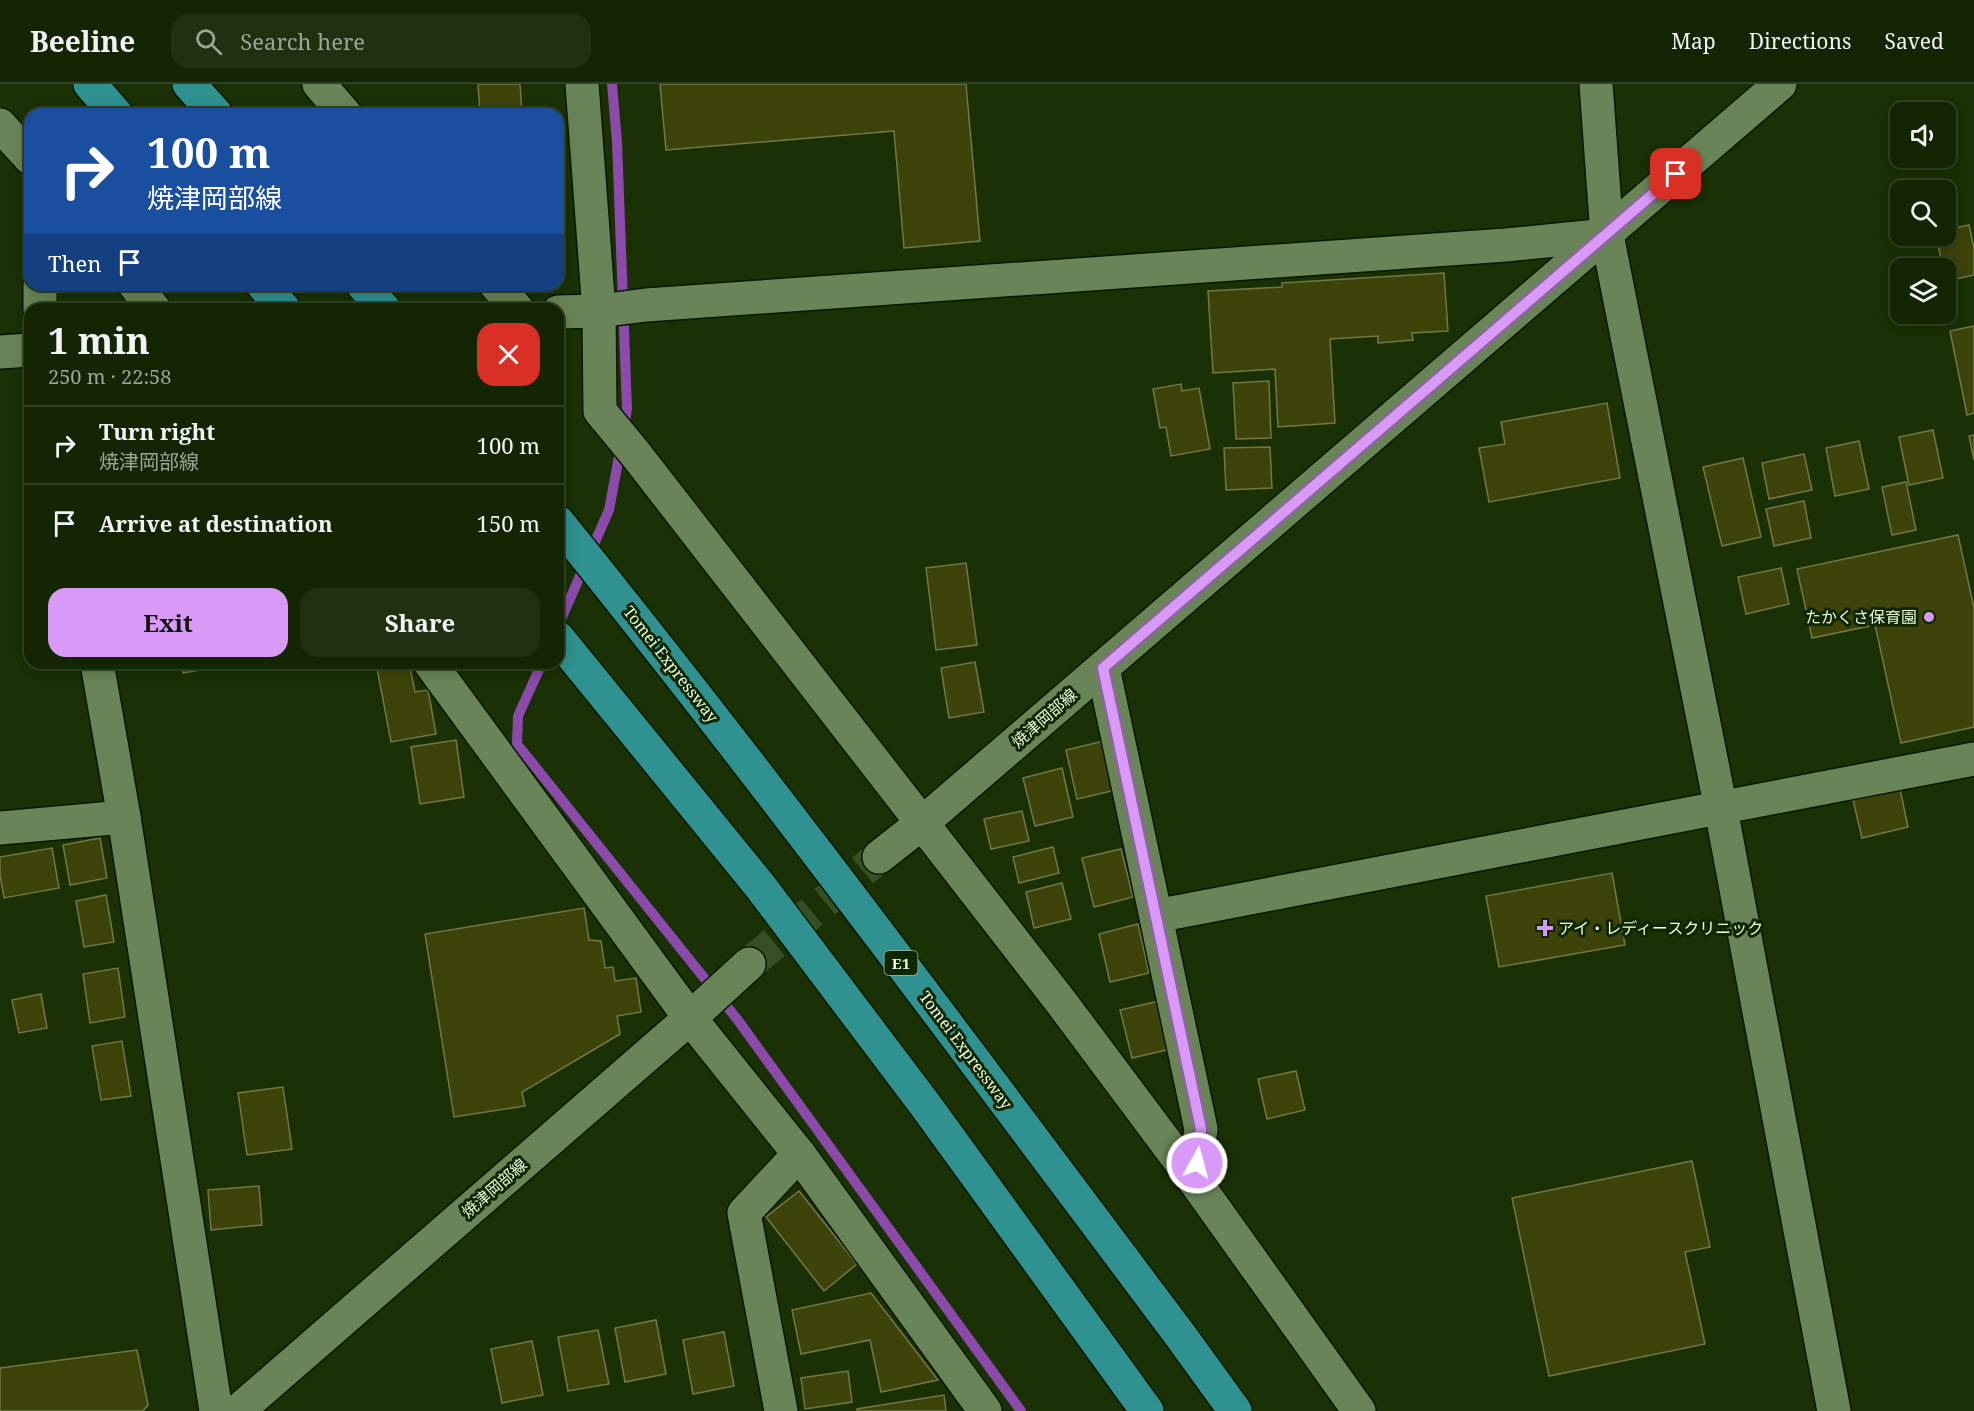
<!DOCTYPE html>
<meta charset="utf-8">
<style>
:root{--surface:#132503;--page:#203112;--text:#f1f3f6;--muted:#9da59a;--line:#324225;--accent:#d99af7}
body{margin:0;font-family:"Noto Serif","Noto Sans JP",serif;background:var(--page);color:var(--text);height:100vh;display:flex;flex-direction:column;font-size:22px;white-space:nowrap}
*{box-sizing:border-box;margin:0}
p{font-size:20px;color:var(--muted)}
.icon{flex:none;width:33px;height:33px;fill:none;stroke:currentColor;stroke-width:2;stroke-linecap:round;stroke-linejoin:round}
.map{position:relative;flex:1;overflow:hidden}
.details{position:absolute;left:24px;top:219px;width:540px;height:366px;display:flex;flex-direction:column;background:var(--surface);border-radius:18px;box-shadow:0 3px 15px #0003,0 0 0 2px var(--line)}
.details>*{flex:none}
.banner{position:absolute;left:24px;top:24px;width:540px;height:183px;border-radius:18px;box-shadow:0 3px 15px #0003,0 0 0 2px var(--line);background:#1a4fa0;color:#fff;overflow:hidden}
.tools{position:absolute;left:1890px;top:18px;display:grid;gap:12px}
.tools a{display:grid;place-items:center;width:66px;height:66px;border-radius:12px;background:var(--surface);box-shadow:0 3px 15px #0003,0 0 0 2px var(--line);font-size:30px}
.pin{position:absolute;display:grid;place-items:center;width:51px;height:51px;color:#fff;margin:-26px;border-radius:12px;box-shadow:0 3px 9px #0006}
.me{position:absolute;width:66px;margin:-33px;rotate:7deg;stroke-linejoin:round;filter:drop-shadow(0 0 4px #0008)}
.turn{display:flex;align-items:center;gap:21px;height:126px;padding:0 24px;font-size:27px}
.turn .icon{width:78px;height:78px;stroke-width:2.5}
.turn b{display:block;font-size:42px;line-height:51px}
.then{display:flex;align-items:center;height:57px;padding:0 24px;background:#0003;gap:12px;font-size:22px}
.round{display:grid;place-items:center;flex:none;width:63px;height:63px;border-radius:18px;background:var(--page)}
.overview{display:flex;align-items:center;justify-content:space-between;height:102px;padding:0 24px}
h1{font-size:36px;font-weight:700;line-height:45px}
.primary-button{display:flex;gap:12px;margin-top:auto;padding:12px 24px}
.primary-button a{flex:1;height:69px;border-radius:18px;background:var(--accent);color:#111;font-size:24px;font-weight:700;line-height:69px;text-align:center}
.primary-button a+a{background:var(--page);color:var(--text)}
ul{padding:0;list-style:none}
li{display:flex;align-items:center;gap:18px;height:78px;padding:0 24px;border-top:2px solid var(--line)}
li div{flex:1}
li b{display:block;font-size:22px}
li em{font-style:normal}
header{display:flex;align-items:center;gap:36px;box-sizing:border-box;height:84px;padding:0 30px;background:var(--surface);border-bottom:2px solid var(--line)}
header strong{font-size:28px}
nav{display:flex;gap:33px;margin-inline-start:auto;font-size:21px}
.search{width:420px;height:54px;background:var(--page);display:flex;align-items:center;gap:15px;box-sizing:border-box;padding:0 21px;border-radius:18px;color:var(--muted);font-size:22px}
.map>svg:first-child{display:block}
.lines{fill:none;stroke-linecap:round;stroke-linejoin:round}
.stream{stroke:#8c4baa;stroke-width:10}
.building{fill:#3e430a;stroke:#737944;stroke-width:1.5}
.secondary-tunnel{stroke:#384f25;stroke-width:33;stroke-dasharray:33 16;stroke-linecap:butt}
.minor-casing{stroke:#061800;stroke-width:36}
.tertiary-casing{stroke:#061800;stroke-width:36}
.secondary-casing{stroke:#061800;stroke-width:36}
.motorway-casing{stroke:#061800;stroke-width:36}
.minor{stroke:#698557;stroke-width:33}
.tertiary{stroke:#698557;stroke-width:33}
.secondary{stroke:#698557;stroke-width:33}
.motorway{stroke:#2f9190;stroke-width:33}
.route-casing{stroke:#8d64a1;stroke-width:15}
.route{stroke:#d99af7;stroke-width:10}
.poi-dot{fill:#d99af7;stroke:#0f2700;stroke-width:2}
.labels{text-anchor:middle;dominant-baseline:central;stroke-width:6;stroke-linejoin:round;paint-order:stroke}
.shield{fill:#0f2700;stroke:#a9bb9e;stroke-width:1.5}
.shield-label{font-size:15px;font-weight:bold;fill:#ebfbe2}
.poi-label{font-size:16px;fill:#ebfbe2;stroke:#0f2700;text-anchor:end}
.street-label{font-size:16px;fill:#ebfbe2;stroke:#0f2700}
</style>
<header>
<strong>Beeline</strong>
<div class="search"><svg class="icon" aria-label="search" viewBox="0 0 24 24"><circle cx="10" cy="10" r="6"/><path d="M15 15l6 6"/></svg>Search here</div>
<nav><a>Map</a><a>Directions</a><a>Saved</a></nav>
</header>
<div class="map">
<svg width="1974" height="1327" viewBox="0 0 1974 1327">
<rect width="100%" height="100%" fill="#193104"/>
<g class="lines">
<g class="stream">
<polyline points="612,0 617,58 627,325 624,344"/>
<polyline points="558,542 609,426 621,362"/>
<polyline points="542,579 518,632 517,660 737,935 1021,1327"/>
</g>
</g>
<g class="building">
<polygon points="478,0 520,0 522,30 480,30"/>
<polygon points="660,0 966,0 980,157 904,164 894,47 666,66"/>
<polygon points="1969,141 1974,164 1974,191 1946,197 1946,184 1943,184 1936,152 1946,152 1946,146"/>
<polygon points="1444,189 1448,247 1412,249 1413,256 1378,259 1378,252 1330,255 1335,339 1278,343 1275,285 1213,289 1208,207 1282,203 1282,199"/>
<polygon points="1974,242 1974,329 1967,331 1950,247"/>
<polygon points="1269,297 1271,354 1236,355 1233,299"/>
<polygon points="1181,300 1182,307 1199,304 1210,365 1171,372 1166,343 1160,344 1153,305"/>
<polygon points="1607,319 1620,394 1489,418 1479,364 1505,360 1501,338"/>
<polygon points="1933,346 1943,394 1909,401 1899,353"/>
<polygon points="1974,351 1974,376 1969,352"/>
<polygon points="1859,357 1869,405 1835,412 1826,364"/>
<polygon points="1270,363 1272,404 1226,406 1224,364"/>
<polygon points="1804,370 1812,406 1769,415 1762,379"/>
<polygon points="1743,374 1761,453 1722,462 1703,383"/>
<polygon points="1906,398 1916,446 1892,451 1882,403"/>
<polygon points="1804,417 1811,454 1774,462 1766,425"/>
<polygon points="1958,451 1974,524 1974,643 1901,659 1875,541 1812,554 1797,485"/>
<polygon points="966,479 977,561 936,566 926,484"/>
<polygon points="1781,484 1789,520 1746,530 1738,493"/>
<polygon points="975,578 984,628 949,634 941,584"/>
<polygon points="181,579 244,579 183,589"/>
<polygon points="376,579 409,579 415,608 428,606 436,650 391,658"/>
<polygon points="456,656 464,713 420,720 411,663"/>
<polygon points="1104,657 1116,706 1077,715 1066,666"/>
<polygon points="1062,684 1073,733 1035,742 1023,694"/>
<polygon points="1900,705 1908,743 1862,754 1853,716"/>
<polygon points="1022,727 1029,757 991,765 984,735"/>
<polygon points="100,754 107,794 70,801 63,761"/>
<polygon points="1053,763 1059,789 1019,799 1013,773"/>
<polygon points="52,764 59,804 4,814 0,791 0,773"/>
<polygon points="1121,765 1133,813 1094,823 1082,774"/>
<polygon points="1612,789 1625,861 1499,883 1486,812"/>
<polygon points="1062,799 1071,835 1034,844 1026,808"/>
<polygon points="106,811 114,858 84,863 76,817"/>
<polygon points="584,824 589,856 601,857 605,884 613,883 615,897 636,894 641,928 617,932 620,950 522,1008 525,1022 454,1033 425,850"/>
<polygon points="1138,840 1149,889 1110,898 1099,850"/>
<polygon points="118,884 125,933 90,939 83,890"/>
<polygon points="41,910 47,944 19,949 12,916"/>
<polygon points="1159,917 1171,965 1132,974 1120,926"/>
<polygon points="122,957 131,1012 101,1016 92,962"/>
<polygon points="1296,987 1305,1026 1267,1035 1258,995"/>
<polygon points="283,1003 292,1065 247,1071 238,1009"/>
<polygon points="1692,1077 1710,1163 1685,1168 1705,1260 1549,1292 1512,1114"/>
<polygon points="259,1102 262,1141 211,1146 208,1106"/>
<polygon points="799,1107 857,1180 824,1207 766,1133"/>
<polygon points="871,1209 938,1296 881,1308 870,1256 801,1270 792,1226"/>
<polygon points="656,1236 666,1290 625,1298 615,1244"/>
<polygon points="598,1246 609,1300 568,1307 558,1253"/>
<polygon points="724,1248 734,1302 693,1310 683,1256"/>
<polygon points="532,1257 543,1311 502,1319 491,1265"/>
<polygon points="137,1266 148,1321 143,1327 0,1327 0,1284"/>
<polygon points="848,1287 852,1318 805,1325 801,1294"/>
<polygon points="944,1311 946,1327 857,1327 857,1325"/>
</g>
<g class="lines">
<polyline class="secondary-tunnel" points="749,880 879,773"/>
<defs>
<g id="minor">
<polyline points="319,0 345,30"/>
<polyline points="582,0 599,227 600,327 634,368 1061,918 1194,1096 1359,1327"/>
<polyline points="0,41 30,74"/>
<polyline points="40,201 40,225"/>
<polyline points="135,201 154,225"/>
<polyline points="496,201 517,225"/>
<polyline points="558,228 599,227 646,221 1506,161 1607,151"/>
<polyline points="0,268 30,266"/>
<polyline points="97,579 124,733 216,1327"/>
<polyline points="430,579 690,934 799,1070 985,1327"/>
<polyline points="1103,584 1201,1045 1194,1096"/>
<polyline points="0,744 124,733"/>
<polyline points="1156,832 1974,675"/>
<polyline points="781,1327 744,1129 799,1070"/>
</g>
<polyline id="tertiary" points="1596,0 1607,151 1721,725 1834,1327"/>
<g id="secondary">
<polyline points="879,773 921,740 1780,0"/>
<polyline points="238,1327 690,934 749,880"/>
</g>
<g id="motorway">
<polyline points="90,0 116,30"/>
<polyline points="189,0 216,30"/>
<polyline points="263,201 284,225"/>
<polyline points="363,201 384,225"/>
<path d="M558,438c215,266 417,540 622,813l55,76"/>
<polyline points="558,554 760,802 926,1022 1147,1327"/>
</g>
</defs>
<use href="#minor" class="minor-casing"/>
<use href="#tertiary" class="tertiary-casing"/>
<use href="#secondary" class="secondary-casing"/>
<use href="#motorway" class="motorway-casing"/>
<use href="#minor" class="minor"/>
<use href="#tertiary" class="tertiary"/>
<use href="#secondary" class="secondary"/>
<use href="#motorway" class="motorway"/>
</g>
<g class="lines">
<defs>
<polyline id="route" points="1197,1079 1201,1045 1103,584 1676,90"/>
</defs>
<use href="#route" class="route-casing"/>
<use href="#route" class="route"/>
</g>
<g class="poi-dot">
<circle cx="1929" cy="533" r="6"/>
<path d="M1542 835h6v6h6v6h-6v6h-6v-6h-6v-6h6z"/>
</g>
<g class="labels">
<rect class="shield" x="884.5" y="867" width="33" height="24" rx="4.5"/>
<g class="shield-label">
<text x="901" y="879">E1</text>
</g>
<g class="poi-label">
<text x="1917" y="533">たかくさ保育園</text>
<text x="1558" y="844" text-anchor="start">アイ・レディースクリニック</text>
</g>
<g class="street-label">
<text transform="translate(671 580) rotate(52)">Tomei Expressway</text>
<text transform="translate(1044 634) rotate(-41)">焼津岡部線</text>
<text transform="translate(966 966) rotate(53)">Tomei Expressway</text>
<text transform="translate(494 1104) rotate(-41)">焼津岡部線</text>
</g>
</g>
</svg>
<div class="tools">
<a><svg class="icon" aria-label="sound" viewBox="0 0 24 24"><path d="M4 9h4l5-4v14l-5-4H4zM17 9q2 3 0 6"/></svg></a>
<a><svg class="icon" aria-label="search" viewBox="0 0 24 24"><circle cx="10" cy="10" r="6"/><path d="M15 15l6 6"/></svg></a>
<a><svg class="icon" aria-label="layers" viewBox="0 0 24 24"><path d="M12 4l9 5-9 5-9-5zM3 14l9 5 9-5"/></svg></a>
</div>
<div class="pin" style="left:1676px;top:90px;background:#d93025"><svg class="icon" aria-label="arrive" viewBox="0 0 24 24"><path d="M6 21V4h12l-3 4 3 4H6"/></svg></div>
<svg class="me" style="left:1197px;top:1079px" viewBox="-20 -20 40 40"><circle r="17" fill="#d99af7" stroke="#fff" stroke-width="3"/><path d="M0-11L8 9 0 5-8 9z" fill="#fff"/></svg>
<div class="banner">
<div class="turn"><svg class="icon" aria-label="right" viewBox="0 0 24 24"><path d="M7 20v-9h11M14 6l5 5-5 5"/></svg><div><b>100 m</b>焼津岡部線</div></div>
<div class="then">Then<svg class="icon" aria-label="arrive" viewBox="0 0 24 24"><path d="M6 21V4h12l-3 4 3 4H6"/></svg></div>
</div>
<section class="details">
<div class="overview"><div><h1>1 min</h1><p>250 m · 22:58</p></div><a class="round" style="background:#d93025;color:#fff"><svg class="icon" aria-label="close" viewBox="0 0 24 24"><path d="M6 6l12 12M18 6L6 18"/></svg></a></div>
<ul>
<li><svg class="icon" aria-label="right" viewBox="0 0 24 24"><path d="M7 20v-9h11M14 6l5 5-5 5"/></svg><div><b>Turn right</b><p>焼津岡部線</p></div><em>100 m</em></li>
<li><svg class="icon" aria-label="arrive" viewBox="0 0 24 24"><path d="M6 21V4h12l-3 4 3 4H6"/></svg><div><b>Arrive at destination</b></div><em>150 m</em></li>
</ul>
<div class="primary-button"><a>Exit</a><a>Share</a></div>
</section>
</div>
